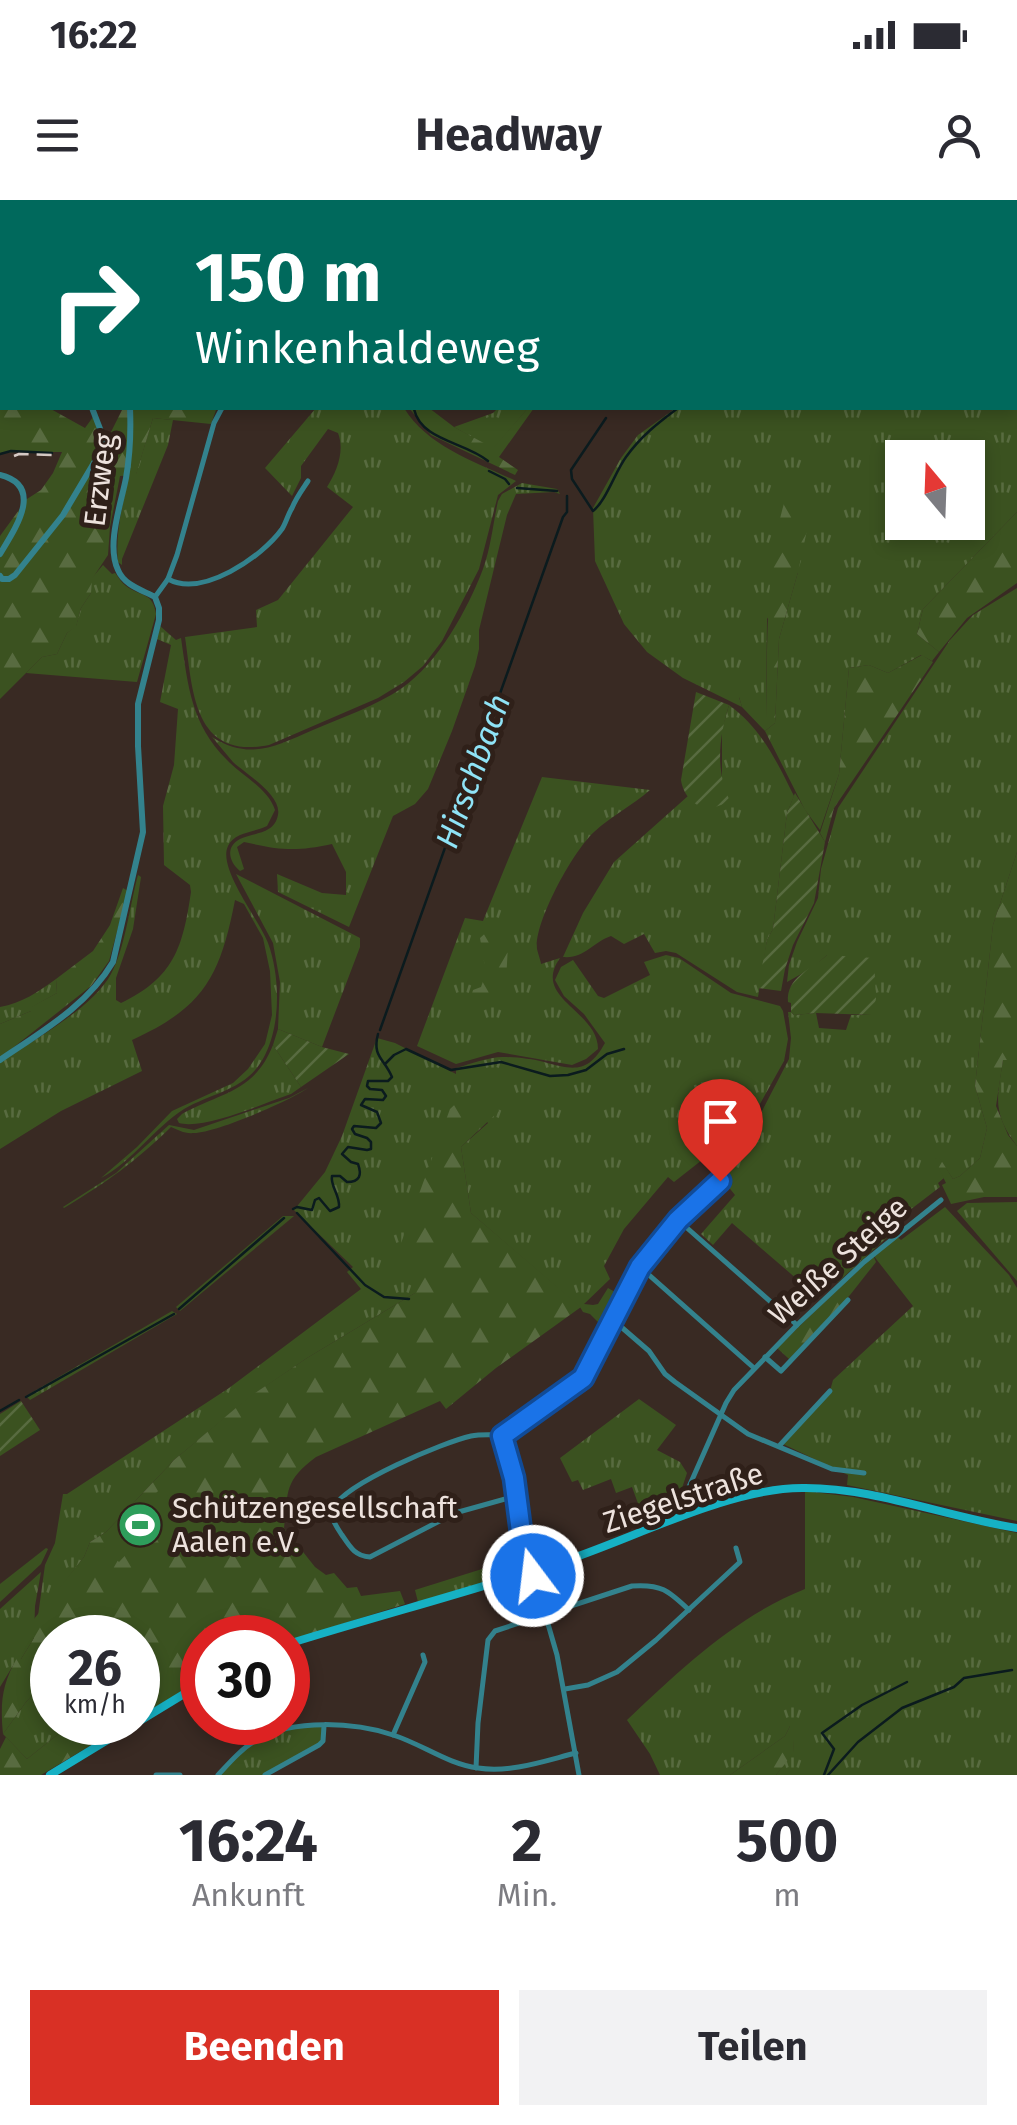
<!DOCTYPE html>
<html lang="de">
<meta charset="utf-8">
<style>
:root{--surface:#fff;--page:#f2f2f3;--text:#2b2b33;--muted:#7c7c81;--accent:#d93025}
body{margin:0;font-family:"Fira Sans",sans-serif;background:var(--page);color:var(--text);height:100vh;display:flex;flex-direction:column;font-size:38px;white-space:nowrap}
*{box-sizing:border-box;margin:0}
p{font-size:32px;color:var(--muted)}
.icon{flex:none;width:55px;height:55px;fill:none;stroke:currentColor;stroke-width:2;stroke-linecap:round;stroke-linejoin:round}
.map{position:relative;height:1575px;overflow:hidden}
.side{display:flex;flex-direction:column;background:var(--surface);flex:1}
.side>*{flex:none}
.guide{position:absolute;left:0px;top:0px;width:1018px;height:210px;box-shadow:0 5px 15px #0003;background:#00695c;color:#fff;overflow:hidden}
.needle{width:65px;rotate:341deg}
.tools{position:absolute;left:885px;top:240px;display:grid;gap:20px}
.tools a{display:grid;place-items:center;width:100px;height:100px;border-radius:0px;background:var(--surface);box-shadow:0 5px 15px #0003;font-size:50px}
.speed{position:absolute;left:30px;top:1415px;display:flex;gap:20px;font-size:50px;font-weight:700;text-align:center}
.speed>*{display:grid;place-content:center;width:130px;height:130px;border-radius:50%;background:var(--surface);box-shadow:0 5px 15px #0003;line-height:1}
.speed small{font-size:25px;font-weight:400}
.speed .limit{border:15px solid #d22;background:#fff;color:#111}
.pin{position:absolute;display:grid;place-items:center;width:85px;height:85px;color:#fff;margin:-102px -42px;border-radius:50% 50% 50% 0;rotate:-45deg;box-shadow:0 0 10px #0007}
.pin .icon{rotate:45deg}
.me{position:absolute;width:110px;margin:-55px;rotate:345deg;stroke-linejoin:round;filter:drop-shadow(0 0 8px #0008)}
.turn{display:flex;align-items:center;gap:35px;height:210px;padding:0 30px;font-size:45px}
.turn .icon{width:130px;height:130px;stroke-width:2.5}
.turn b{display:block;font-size:70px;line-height:85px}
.eta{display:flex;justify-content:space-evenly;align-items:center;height:170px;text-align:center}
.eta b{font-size:60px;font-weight:700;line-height:70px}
.button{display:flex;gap:20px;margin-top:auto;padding:20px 30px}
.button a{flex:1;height:115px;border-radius:0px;background:var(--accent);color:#fff;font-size:40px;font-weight:700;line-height:115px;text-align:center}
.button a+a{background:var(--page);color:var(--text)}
.status{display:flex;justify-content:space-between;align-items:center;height:70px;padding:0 50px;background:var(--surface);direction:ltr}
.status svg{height:28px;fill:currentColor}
header{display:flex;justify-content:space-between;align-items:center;height:130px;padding:0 30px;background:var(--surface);font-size:45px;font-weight:700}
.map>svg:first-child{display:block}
.grass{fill:url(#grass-tufts);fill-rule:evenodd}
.forest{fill:url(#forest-firs)}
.garden{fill:url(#garden-furrows)}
.pitch{fill:#3b5220}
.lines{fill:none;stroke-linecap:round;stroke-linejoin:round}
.stream{stroke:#0b1b1e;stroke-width:2.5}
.minor{stroke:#33828d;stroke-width:5}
.tertiary{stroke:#33828d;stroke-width:6}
.secondary{stroke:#16b1c4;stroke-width:8}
.rail{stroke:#d4c8c3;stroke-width:2.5;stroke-dasharray:15 8;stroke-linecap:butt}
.route-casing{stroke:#114b97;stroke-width:25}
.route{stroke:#1a73e8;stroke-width:18}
.labels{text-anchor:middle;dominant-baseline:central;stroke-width:10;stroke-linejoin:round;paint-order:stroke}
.street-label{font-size:30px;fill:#ede2dd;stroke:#2f2019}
.poi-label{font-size:30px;fill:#ede2dd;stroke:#2f2019;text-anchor:start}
.water-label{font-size:32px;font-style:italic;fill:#8fe3f6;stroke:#2f2019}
</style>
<div class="status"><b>16:22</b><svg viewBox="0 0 49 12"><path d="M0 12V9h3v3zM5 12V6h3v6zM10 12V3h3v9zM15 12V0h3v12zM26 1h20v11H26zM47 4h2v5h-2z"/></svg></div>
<header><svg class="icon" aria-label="menu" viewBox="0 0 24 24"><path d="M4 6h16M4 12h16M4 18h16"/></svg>Headway<svg class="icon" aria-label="person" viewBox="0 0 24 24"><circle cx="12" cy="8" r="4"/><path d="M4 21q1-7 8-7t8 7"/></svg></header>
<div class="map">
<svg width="1017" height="1575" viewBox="0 0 1017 1575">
<defs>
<pattern id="grass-tufts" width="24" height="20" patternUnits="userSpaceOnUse" patternTransform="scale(2.5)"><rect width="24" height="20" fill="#3b5220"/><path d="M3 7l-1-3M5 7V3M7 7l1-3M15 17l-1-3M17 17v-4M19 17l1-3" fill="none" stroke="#586b40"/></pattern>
<pattern id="forest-firs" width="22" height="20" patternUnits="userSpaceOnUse" patternTransform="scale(2.5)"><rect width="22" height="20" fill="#3b5220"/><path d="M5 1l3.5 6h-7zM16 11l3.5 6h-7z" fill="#586b40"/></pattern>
<pattern id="garden-furrows" width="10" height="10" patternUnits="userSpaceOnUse" patternTransform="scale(2.5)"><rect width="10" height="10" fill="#3b5220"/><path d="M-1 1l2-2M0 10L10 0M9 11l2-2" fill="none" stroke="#586b40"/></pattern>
</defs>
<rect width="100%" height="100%" fill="#392a23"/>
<g class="grass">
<polygon points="481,0 814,0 818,2 488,2"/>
<path d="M1015,56h2v256l-94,97 -6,25 22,18 -7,9 -11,-6 -33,18 -19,-8 -20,3 -10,106 -19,56 -15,-20 -40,-79 10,-8 4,-84 19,-67 -31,47 -1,101 -27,-23 3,10 -59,-29 -36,-26 -23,-28 -29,-63 -2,-53 28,-50 17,-23 38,-27h339zM902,258h66v64h-66z"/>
<path d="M316,208h88c24,39 72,54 112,73l-18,14 -19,74 -37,72 -19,25 -19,16 -26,16 -109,47c-76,15 -76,-54 -84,-108l72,-10 -1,-17 22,-10 75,-93 -26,-20c10,-16 18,-36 11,-54l-10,-4 -27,37v12l-9,18 -27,-28z"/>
<polygon points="498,208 528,208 493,249 454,227 493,213"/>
<path d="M153,218l20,2 -5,25 -46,114v6l-4,-3c-3,-30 5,-58 11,-87l7,-1z"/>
<path d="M522,283l35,6 3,5 -6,-2 -38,2 -9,21 -28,115v19l-4,17 -23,65 -24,58 -13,15 -22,12 -44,111 -71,-35 -1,-18 45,19 24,2v-23l-14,-28c-37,8 -52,6 -88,-2l-7,5 7,22 -4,2c-11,-9 -15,-24 0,-32 14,-7 34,-4 38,-24 4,-20 -32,-41 -45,-53 -7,-8 -14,-17 -21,-25 38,24 64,9 101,-7 30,-13 63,-24 89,-42 36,-25 66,-79 81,-119 8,-22 10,-45 15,-68l4,-7z"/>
<path d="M103,365l9,9 3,-1c4,5 6,9 11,13 15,11 27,6 30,28l-19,68 -111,-9 16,-16 15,-3 10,-21 9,-7 5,-18 10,-15v-14z"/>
<polygon points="1017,388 1017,652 993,725 975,886 987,928 980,958 960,976 953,979 939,958 935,959 944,978 938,983 940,987 889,1026 893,1032 838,1082 832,1081 814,1064 798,1080 732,1023 713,1045 701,1034 735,995 723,980 732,969 789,859 791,838 788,812 791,812 794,815 816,813 819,828 846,830 851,815 872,815 827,755 812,768 787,782 789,765 797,742 818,698 821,669 838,608 950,440 973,415"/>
<path d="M160,426l16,14 5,-2c7,48 10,86 46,122 15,16 41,28 48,50l-8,16c-12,6 -33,6 -39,20 -11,22 32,75 40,97 12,33 13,80 -3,112 -17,35 -52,37 -81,54 -30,19 -51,52 -83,69l36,-31 35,-36 61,-28 15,-14 17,-25 7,-29 -2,-44 -7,-33 -19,-34 -9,-4c-15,77 -31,107 -103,140l10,31 -81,40 -61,38v-87c32,-21 93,-54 111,-88 14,-25 19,-70 27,-99l3,2 -8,52 -17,49v22l5,3c53,-25 62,-56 70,-111l-1,-7 -26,-20 -1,-59 11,-41 4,-56 -18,-7 11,-57 -14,-6z"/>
<path d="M729,505c32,23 48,57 65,91l-7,17 -14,116 -6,11 -9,57 -21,-5 -61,-39 -10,-2 -11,2 -11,-19 -20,10 -13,-8c-18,6 -27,23 -48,21l20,-44 31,-51 74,-66 7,7 27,-19v-55z"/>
<path d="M542,577l108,13c-18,16 -39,26 -56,42 -20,18 -60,90 -57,117 0,1 4,13 4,15l19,-6c-29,41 38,52 38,91l-12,10 -14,6 -74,-13 -42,12 -39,-18 48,-128 18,3z"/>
<polygon points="236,674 360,738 360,747 322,847 278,829 280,782 273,743"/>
<path d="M666,755l13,3 52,35 49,13 3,5 5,28 -4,22 -65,116 -17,-17 -28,22 -6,-5 -44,52 -20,37 6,13 -26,25 9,1 5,-1 10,-16 12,7 -17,32 -13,-13 -7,-2 -3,-5 -109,-94 -10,-66 27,-24 -23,-28 -50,198 -108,65 -57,39 -76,63 -68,72 -16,10 -6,15 -46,59 7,-51 10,-22 8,-49h4l162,-106 132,-99 -14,-17 6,-5 -59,-57 31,-38 17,-36 35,-98 18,5 61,31v-6c15,-4 32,-11 47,-11 13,0 29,2 41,5 29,8 44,12 61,-19l-21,-29 -20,-18 -9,-16 6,-13 12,-7 25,36 6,2 46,-23 -6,-13z"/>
<path d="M56,779l1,14 -25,14 -1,4 -31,13v-17c22,-4 38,-15 56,-28z"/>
<path d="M273,845l28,42 -10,7c-27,9 -87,36 -112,29l-2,-4 5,-5c39,-22 72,-21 91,-69z"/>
<path d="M1003,860h14v86c-25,-33 -20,-48 -14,-86z"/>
<path d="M308,888c-19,13 -92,45 -114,45 -9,1 -16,-3 -23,-6 -36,35 -64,55 -107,81l-1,-1 53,-34 53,-48 25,5 95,-32z"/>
<polygon points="1017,1002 1017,1081 957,1011 967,1003"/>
<polygon points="945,1007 1009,1075 1017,1088 1017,1321 847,1285 848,1275 783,1244 830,1191 833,1180 913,1106 873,1055 896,1036 901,1040"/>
<polygon points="283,1016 294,1016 180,1111 176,1107"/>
<polygon points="172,1111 177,1114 30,1200 26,1196"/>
<polygon points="639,1199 676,1225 657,1250 680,1262 687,1273 681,1291 685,1314 647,1328 632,1287 616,1293 611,1279 583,1290 578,1280 572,1282 560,1258"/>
<path d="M805,1291l48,6 164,36v242h-241l17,-22 1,-27h-4l-5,10 -55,39h-70l-10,-21 -23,-34c54,-51 108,-103 178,-131z"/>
<polygon points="46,1348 48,1349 41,1364 0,1402 0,1384"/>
<polygon points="524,1356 527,1369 418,1402 415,1390"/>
<polygon points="41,1372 35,1406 34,1438 21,1459 17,1459 0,1487 0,1409"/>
<polygon points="47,1479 52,1481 52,1522 72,1523 27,1559 3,1534 26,1502"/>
<polygon points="324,1525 323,1541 265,1575 218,1575 238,1554 275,1530"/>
</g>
<g class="forest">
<polygon points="2,149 2,208 49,208 85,228 93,217 106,242 123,208 211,208 216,210 211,224 153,218 136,275 120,276 110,327 108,355 92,379 91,393 81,408 76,427 67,433 57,454 42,457 0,499 0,336 27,299 41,290 53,273 62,252 14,252 0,254 0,151"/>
<polygon points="409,208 429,208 454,227 493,248 528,208 534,208 499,257 518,270 515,275 431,235"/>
<path d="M797,293l15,14 -14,65 -19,67 -4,84 -10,8 -23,-24 -4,-14 28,25c2,-71 -2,-156 21,-224z"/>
<polygon points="1017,312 1017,383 967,418 939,452 917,434 923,409"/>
<polygon points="922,455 933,462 834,608 825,642 820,633 839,574 849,468 869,465 888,473"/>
<polygon points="1017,652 1017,860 1003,860 996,906 1008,935 1017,946 1017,997 984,997 951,1004 942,985 946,983 934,959 939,957 953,979 960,976 980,958 987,928 975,886 993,725"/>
<polygon points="123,688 128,691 109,761 91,786 0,858 0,824 31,811 31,807 57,793 56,779 93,751 110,725"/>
<polygon points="500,720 505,721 509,726 506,782 497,790 485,794 477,808 468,808 473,790 481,787 486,773 480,738"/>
<path d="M484,893l15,18 -38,36 10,66 110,94 -85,61 -50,41 -6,-8 -124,56c-32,24 -28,34 -32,71l31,39 11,8 8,-2 13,15 10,-1 4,9 39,-5 5,13 -117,37v-3h-86v42l-64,37v-79h-86v43l-5,-2 -21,23 -23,32c-3,-31 -1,-50 14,-76l4,1 13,-21v-19l50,-62 6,-15 16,-10 68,-72 75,-63 58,-39 108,-65 -15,-47 50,-137 15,-14z"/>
<polygon points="873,1055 876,1062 850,1095 789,1159 777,1148"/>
<polygon points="72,1523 128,1523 41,1575 0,1575 0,1549 6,1537 27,1559"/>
<polygon points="790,1526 795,1526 793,1554 776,1575 730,1575 785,1536"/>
</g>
<g class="garden">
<path d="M696,492l33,13c-10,32 -14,65 1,96 -2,1 -16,7 -18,7 -17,1 -29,-13 -31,-28z"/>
<polygon points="795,593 825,642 814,703 793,745 785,769 781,791 758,788 767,740 773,729 787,613"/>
<path d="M827,755l47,3 2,41 -4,16 -56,-2 -22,2 -3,-3v-9l-3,-1c-2,-25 23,-32 39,-47z"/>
<polygon points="278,829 322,847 349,854 301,887 273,845"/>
<polygon points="21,1201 40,1230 0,1256 0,1214"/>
</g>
<polygon class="pitch" points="160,1289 175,1302 119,1362 104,1348"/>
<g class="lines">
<g class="stream">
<polyline points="1015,132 1017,132"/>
<path d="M414,209c7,32 52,33 74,52"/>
<path d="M606,218l-35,52 1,9 21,32c13,-10 22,-39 33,-54 15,-21 32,-34 52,-49"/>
<polyline points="0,254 11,251 52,253"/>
<polyline points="489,271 505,279 509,284"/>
<polyline points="517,288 557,291"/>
<polyline points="380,830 563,317 567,312 567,296"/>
<polyline points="385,864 394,855 406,849 451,870 501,862 550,876 568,875 586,870 607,854 624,849"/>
<path d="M293,1009l4,-2 15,3 3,-10 4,-2 11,13 9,-4c1,-12 -9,-21 -7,-31h8l7,6c13,0 15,-7 11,-18l-7,-2 -9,-8 6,-7 19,3 4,-1v-7l-4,-4 -12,-4 -3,-5 2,-3 22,2 5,-5 -4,-11 -16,-7 4,-6 18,1 3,-4 -4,-6 -12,-1 -3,-3 1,-5h20l4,-4c-8,-19 -20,-20 -14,-43"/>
<polyline points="297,1013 365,1085 384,1097 409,1099"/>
<polyline points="179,1109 284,1018"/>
<polyline points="26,1197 174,1114"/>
<polyline points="0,1211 19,1200"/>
<polyline points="824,1575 834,1549 822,1533 862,1505 907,1482"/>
<polyline points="828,1575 858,1542 902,1508 954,1487 964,1478 1012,1470"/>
</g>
<g class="minor">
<polyline points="186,0 187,2"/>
<polyline points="264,0 267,2"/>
<polyline points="339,2 340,0"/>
<path d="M168,379c34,19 94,-22 114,-50 4,-6 6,-15 10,-21 4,-10 10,-18 16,-27"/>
<polyline points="155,397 168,379 177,355 214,223 222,208"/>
<polyline points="678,1020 797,1125"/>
<polyline points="640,1067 754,1168"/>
<polyline points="612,1119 649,1151 665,1174 675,1182 748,1234 832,1269 864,1273"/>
<polyline points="765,1157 781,1171 848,1100"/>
<path d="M502,1235c-10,0 -21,-1 -31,1 -27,6 -125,47 -137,71 -5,10 2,19 8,28 8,12 13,21 28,22l85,-44 61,-17"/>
<polyline points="780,1245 830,1191"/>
<polyline points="687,1313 685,1302 688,1289 726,1203 734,1190 797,1125 864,1062 941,1000"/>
<polyline points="565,1489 588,1485 617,1472 656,1440 740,1362 736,1348"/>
<polyline points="393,1535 425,1462 423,1455"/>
<path d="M476,1568l2,-45 10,-83 7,-9 137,-45c29,-2 36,4 57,24"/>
<polyline points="156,1575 180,1575"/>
<path d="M218,1575c12,-13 24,-27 40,-36 35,-20 96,-17 135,-4 29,9 54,29 85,33 33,5 66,-7 98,-15"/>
<polyline points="265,1575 319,1545 323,1541 324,1526"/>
<polyline points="579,1575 557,1455 521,1331 514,1278 502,1235 583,1178 640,1067 678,1020 720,981"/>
</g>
<g class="tertiary">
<path d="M0,275c45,11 15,54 0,79"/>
<polyline points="0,376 2,379 9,379 15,375 63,315 95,261 104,239 92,208"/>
<path d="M0,860c41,-28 87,-54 113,-98l30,-130 -5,-86v-42l21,-84v-12l-4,-11c-13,-7 -31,-12 -37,-27 -12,-25 3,-66 8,-92 4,-23 5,-47 4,-70"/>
</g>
<g class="secondary">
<path d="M288,1444c93,-29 189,-54 282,-85 68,-23 161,-71 232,-71 73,-1 143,29 215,40"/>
<polyline points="138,1522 202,1483"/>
<polyline points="50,1575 137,1522"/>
</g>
<polyline class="rail" points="14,256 19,254 55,255"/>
</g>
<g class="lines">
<defs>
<polyline id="route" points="533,1376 521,1332 514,1278 502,1236 583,1178 640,1067 678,1020 720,981"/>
</defs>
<use href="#route" class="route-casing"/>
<use href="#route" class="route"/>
</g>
<defs>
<symbol id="stadium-disc" viewBox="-11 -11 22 22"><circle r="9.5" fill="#2e9e5b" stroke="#2f2019"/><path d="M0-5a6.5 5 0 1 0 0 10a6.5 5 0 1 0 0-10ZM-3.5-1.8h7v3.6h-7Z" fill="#fff"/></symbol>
</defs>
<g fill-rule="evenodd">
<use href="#stadium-disc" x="115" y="1300" width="50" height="50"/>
</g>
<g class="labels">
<g class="street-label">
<text transform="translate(100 280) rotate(-83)">Erzweg</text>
<text transform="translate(838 1061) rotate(-42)">Weiße Steige</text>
<text transform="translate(683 1298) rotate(-18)">Ziegelstraße</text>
</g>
<g class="poi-label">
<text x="172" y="1308">Schützengesellschaft<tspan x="172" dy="34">Aalen e.V.</tspan></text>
</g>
<g class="water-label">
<text transform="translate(473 571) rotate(-70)">Hirschbach</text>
</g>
</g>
</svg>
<div class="tools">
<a><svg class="needle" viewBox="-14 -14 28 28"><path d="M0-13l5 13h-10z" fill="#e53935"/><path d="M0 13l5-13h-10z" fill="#7c7c81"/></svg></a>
</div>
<div class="speed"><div>26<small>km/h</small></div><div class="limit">30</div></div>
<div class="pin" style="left:720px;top:981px;background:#d93025"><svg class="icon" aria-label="arrive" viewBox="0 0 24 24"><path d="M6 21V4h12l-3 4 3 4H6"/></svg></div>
<svg class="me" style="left:533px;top:1376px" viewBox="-20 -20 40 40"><circle r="17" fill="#1a73e8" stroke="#fff" stroke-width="3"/><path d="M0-11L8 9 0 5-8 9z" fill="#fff"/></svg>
<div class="guide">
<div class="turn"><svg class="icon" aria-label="right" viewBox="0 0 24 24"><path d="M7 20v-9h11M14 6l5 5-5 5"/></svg><div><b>150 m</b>Winkenhaldeweg</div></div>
</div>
</div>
<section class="side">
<div class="eta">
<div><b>16:24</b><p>Ankunft</p></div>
<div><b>2</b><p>Min.</p></div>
<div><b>500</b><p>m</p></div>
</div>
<div class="button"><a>Beenden</a><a>Teilen</a></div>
</section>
